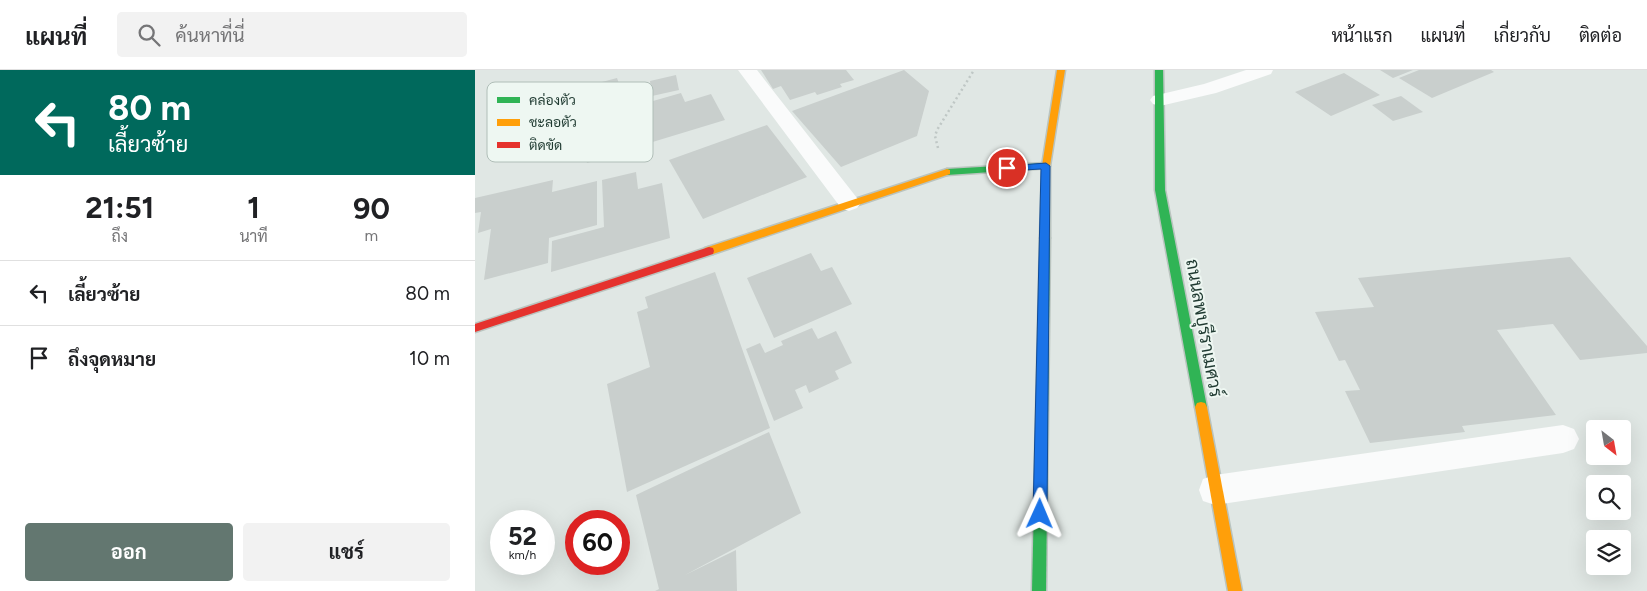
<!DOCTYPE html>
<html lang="th">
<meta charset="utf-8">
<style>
:root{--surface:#fff;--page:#f2f2f2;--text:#202124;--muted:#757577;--line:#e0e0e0;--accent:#637770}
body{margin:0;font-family:Figtree,Sarabun,sans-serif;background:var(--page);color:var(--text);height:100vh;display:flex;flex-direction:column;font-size:19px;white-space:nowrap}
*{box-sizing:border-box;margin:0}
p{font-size:16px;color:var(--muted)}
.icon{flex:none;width:28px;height:28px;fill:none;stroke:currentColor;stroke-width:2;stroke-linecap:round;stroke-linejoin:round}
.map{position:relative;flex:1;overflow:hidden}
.side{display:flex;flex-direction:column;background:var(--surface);width:475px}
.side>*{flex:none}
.hud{background:#00695c;color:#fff;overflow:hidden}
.needle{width:32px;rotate:149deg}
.fabs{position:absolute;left:1111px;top:350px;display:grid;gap:10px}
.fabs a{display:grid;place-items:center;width:45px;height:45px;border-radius:5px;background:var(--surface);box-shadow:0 5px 20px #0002;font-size:25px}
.speed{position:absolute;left:15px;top:440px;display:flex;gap:10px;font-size:25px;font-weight:700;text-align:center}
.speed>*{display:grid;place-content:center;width:65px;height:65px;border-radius:50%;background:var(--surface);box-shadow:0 5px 20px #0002;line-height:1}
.speed small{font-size:12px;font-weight:400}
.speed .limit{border:8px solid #d22;background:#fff;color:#111}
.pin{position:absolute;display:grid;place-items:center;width:42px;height:42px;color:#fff;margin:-21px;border:2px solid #fff;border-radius:50%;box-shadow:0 1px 5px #0007}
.me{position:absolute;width:55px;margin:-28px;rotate:1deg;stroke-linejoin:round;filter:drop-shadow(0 0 4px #0008)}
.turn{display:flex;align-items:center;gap:18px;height:105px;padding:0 25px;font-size:22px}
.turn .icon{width:65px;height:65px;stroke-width:2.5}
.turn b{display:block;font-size:35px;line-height:42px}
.eta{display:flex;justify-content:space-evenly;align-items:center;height:85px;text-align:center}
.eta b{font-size:30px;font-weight:700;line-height:35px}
.cta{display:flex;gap:10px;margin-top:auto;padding:10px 25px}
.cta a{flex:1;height:58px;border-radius:5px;background:var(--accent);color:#fff;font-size:20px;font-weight:700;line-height:58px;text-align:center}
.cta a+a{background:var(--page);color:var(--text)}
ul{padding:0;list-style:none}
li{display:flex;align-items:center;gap:15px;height:65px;padding:0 25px;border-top:1px solid var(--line)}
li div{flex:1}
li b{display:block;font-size:19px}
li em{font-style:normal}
header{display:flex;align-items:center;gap:30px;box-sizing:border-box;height:70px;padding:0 25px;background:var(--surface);border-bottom:1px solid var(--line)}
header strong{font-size:24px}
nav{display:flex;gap:28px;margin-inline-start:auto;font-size:18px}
.search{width:350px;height:45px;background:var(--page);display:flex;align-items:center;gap:12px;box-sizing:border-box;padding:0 18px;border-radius:5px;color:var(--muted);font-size:19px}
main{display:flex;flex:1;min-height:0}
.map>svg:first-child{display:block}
.building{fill:#c9cfcd}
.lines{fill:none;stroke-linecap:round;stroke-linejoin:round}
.fast-casing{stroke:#bac4bf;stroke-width:3}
.slow-casing{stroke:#bac4bf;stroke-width:3}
.jam-casing{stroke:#bac4bf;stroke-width:3}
.path{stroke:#bfc7c5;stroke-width:2.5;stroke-dasharray:2 3;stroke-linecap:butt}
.street{fill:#fafbfb;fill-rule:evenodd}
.fast{fill:#30b455;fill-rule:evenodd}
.slow{fill:#ff9f0a;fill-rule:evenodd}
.jam{fill:#e5322d;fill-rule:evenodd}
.route{fill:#1a73e8;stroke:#114b97}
.labels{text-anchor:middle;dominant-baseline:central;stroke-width:4;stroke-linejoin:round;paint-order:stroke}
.street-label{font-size:18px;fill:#1f3a31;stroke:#eef7f2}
.key{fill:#eef7f2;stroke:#b0beb8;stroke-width:1}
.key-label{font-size:14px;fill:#1f3a31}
</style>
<header>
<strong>แผนที่</strong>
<div class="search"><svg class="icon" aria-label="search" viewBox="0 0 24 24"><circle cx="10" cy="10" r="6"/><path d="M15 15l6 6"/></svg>ค้นหาที่นี่</div>
<nav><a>หน้าแรก</a><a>แผนที่</a><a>เกี่ยวกับ</a><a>ติดต่อ</a></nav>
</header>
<main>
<section class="side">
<div class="hud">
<div class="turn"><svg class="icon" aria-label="left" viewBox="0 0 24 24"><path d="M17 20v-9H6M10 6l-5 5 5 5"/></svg><div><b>80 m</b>เลี้ยวซ้าย</div></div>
</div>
<div class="eta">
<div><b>21:51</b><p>ถึง</p></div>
<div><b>1</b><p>นาที</p></div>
<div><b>90</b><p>m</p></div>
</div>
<ul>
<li><svg class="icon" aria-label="left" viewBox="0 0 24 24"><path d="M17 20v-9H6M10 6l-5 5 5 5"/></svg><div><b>เลี้ยวซ้าย</b></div><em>80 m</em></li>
<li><svg class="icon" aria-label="arrive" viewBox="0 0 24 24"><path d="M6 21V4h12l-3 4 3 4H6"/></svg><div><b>ถึงจุดหมาย</b></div><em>10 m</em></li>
</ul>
<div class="cta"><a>ออก</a><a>แชร์</a></div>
</section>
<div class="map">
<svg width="1172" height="521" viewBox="0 0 1172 521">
<rect width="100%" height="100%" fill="#e0e7e4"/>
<g class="building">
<polygon points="286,0 371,0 379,10 365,14 367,17 342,25 340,22 315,30 306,16 298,19"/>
<polygon points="429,0 454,21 442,66 366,97 317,41"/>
<polygon points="905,0 938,0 918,8"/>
<polygon points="944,0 1016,0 1019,2 957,28 924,8"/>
<polygon points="869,3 905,25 856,46 820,22"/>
<polygon points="201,5 204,20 177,26 175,11"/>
<polygon points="142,8 166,77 112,93 108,77 125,72 108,17"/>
<polygon points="206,23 210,32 236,24 250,50 171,74 157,37"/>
<polygon points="926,26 948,42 918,51 897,35"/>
<polygon points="292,55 332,107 228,149 194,90"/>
<polygon points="161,102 163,119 187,113 195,168 76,202 77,171 129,157 127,110"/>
<polygon points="78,110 77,122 122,111 122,155 74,168 73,193 9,210 16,159 3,163 6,142 0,143 0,128"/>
<polygon points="336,183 346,201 357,197 377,234 299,268 272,208"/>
<polygon points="1095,187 1172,276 1172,283 1105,290 1078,254 1022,260 1081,345 987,356 990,362 895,373 870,321 885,320 870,290 864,291 840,242 899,237 883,208"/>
<polygon points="240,202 295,358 152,422 132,314 175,297 162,242 173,238 170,227"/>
<polygon points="337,258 343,269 361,261 377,293 360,301 364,309 334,323 331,315 320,320 328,338 299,351 271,279 285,273 290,283 308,275 306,271"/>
<polygon points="294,362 326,443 210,505 261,480 262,521 180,521 184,519 161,425"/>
</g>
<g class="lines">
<defs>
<g id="fast">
<polygon points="680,0 688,0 690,120 732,337 730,341 726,342 722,341 720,337 680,120"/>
<polygon points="571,93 575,96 574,98 472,105 467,102 472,99"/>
<polygon points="570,165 575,168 571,521 557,521 565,168"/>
</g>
<g id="slow">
<polygon points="582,0 590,0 575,96 575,168 570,171 565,168 567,96"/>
<polygon points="472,99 475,100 475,104 238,184 230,184 229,181 230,178"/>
<polygon points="726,332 730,333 732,337 767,521 753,521 720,337 722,333"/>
</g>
<polygon id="jam" points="234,177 238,178 239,181 238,184 0,262 0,254"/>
</defs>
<use href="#fast" class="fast-casing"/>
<use href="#slow" class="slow-casing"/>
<use href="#jam" class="jam-casing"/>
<polyline class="path" points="463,78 460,66 462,60 499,0"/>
<g class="street">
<polygon points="263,0 282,0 382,128 386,133 382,138 374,141 366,138"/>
<polygon points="771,0 798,0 796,4 741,23 685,36 678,34 675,30 678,26 729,14"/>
<polygon points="1088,355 1099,359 1104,369 1099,379 1088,383 740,435 728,431 724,420 728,409 740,405"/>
</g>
<use href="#fast" class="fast"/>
<use href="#slow" class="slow"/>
<use href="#jam" class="jam"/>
</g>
<polygon class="route" points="571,93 575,96 572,444 570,449 565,450 560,449 558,444 566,99 532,101 527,98 532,96"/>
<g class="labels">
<g class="street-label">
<text transform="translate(729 258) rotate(80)">ถนนลพบุรีราเมศวร์</text>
</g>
</g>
<rect x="12" y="12" width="166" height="80" rx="8" class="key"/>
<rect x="22" y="27" width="23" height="6" fill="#30b455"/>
<rect x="22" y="49" width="23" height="7" fill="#ff9f0a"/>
<rect x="22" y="72" width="23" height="6" fill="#e5322d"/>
<g class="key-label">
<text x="54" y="35">คล่องตัว</text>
<text x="54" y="57">ชะลอตัว</text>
<text x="54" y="80">ติดขัด</text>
</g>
</svg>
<div class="fabs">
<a><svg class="needle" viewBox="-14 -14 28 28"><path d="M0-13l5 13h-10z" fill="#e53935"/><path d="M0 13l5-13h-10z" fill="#757577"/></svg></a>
<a><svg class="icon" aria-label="search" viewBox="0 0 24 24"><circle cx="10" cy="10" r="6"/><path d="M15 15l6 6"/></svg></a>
<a><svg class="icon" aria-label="layers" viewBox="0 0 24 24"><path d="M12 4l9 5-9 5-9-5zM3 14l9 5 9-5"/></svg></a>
</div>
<div class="speed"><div>52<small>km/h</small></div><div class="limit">60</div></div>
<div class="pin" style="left:532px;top:98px;background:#d93025"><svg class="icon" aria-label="arrive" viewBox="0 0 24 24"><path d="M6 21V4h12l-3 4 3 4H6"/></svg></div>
<svg class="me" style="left:565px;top:444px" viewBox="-20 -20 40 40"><path d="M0-17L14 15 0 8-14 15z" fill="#1a73e8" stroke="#fff" stroke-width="4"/></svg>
</div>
</main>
